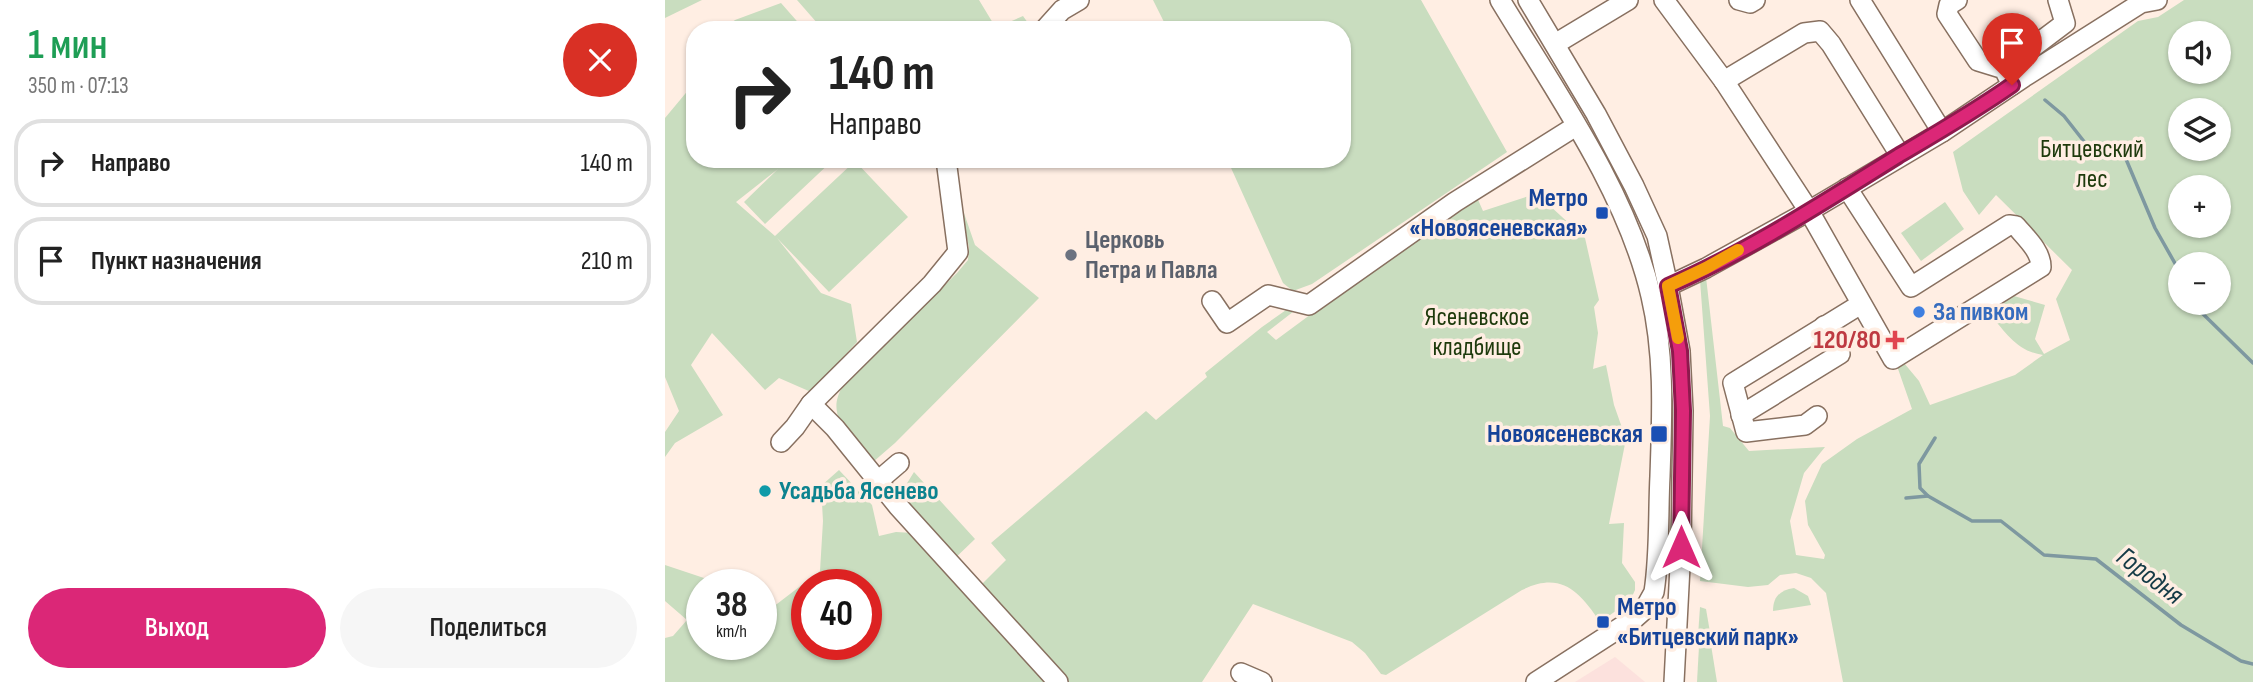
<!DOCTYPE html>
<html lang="ru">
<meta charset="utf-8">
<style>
:root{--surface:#fff;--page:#f6f6f6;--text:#222;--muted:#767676;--line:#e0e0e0;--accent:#db2777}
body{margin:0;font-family:"Sofia Sans Condensed",sans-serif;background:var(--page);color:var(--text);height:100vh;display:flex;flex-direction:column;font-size:26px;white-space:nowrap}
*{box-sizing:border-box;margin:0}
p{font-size:23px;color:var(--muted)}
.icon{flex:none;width:38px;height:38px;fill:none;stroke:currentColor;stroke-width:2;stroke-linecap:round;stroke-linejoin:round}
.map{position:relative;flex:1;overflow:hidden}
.panel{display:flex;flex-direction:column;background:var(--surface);width:665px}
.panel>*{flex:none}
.hud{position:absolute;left:21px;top:21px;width:665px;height:147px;border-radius:28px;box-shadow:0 2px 5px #0004;background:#fff;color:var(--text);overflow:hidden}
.buttons{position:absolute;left:1503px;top:21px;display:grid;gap:14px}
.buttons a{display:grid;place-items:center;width:63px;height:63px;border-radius:50%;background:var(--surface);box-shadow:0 2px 5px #0004;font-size:35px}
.speed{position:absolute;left:21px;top:569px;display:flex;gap:14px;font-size:35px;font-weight:700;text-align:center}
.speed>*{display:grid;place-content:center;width:91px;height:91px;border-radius:50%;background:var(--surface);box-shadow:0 2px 5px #0004;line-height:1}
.speed small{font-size:18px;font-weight:400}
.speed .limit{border:10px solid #d22;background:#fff;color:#111}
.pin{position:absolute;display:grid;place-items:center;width:60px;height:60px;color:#fff;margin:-72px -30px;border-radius:50% 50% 50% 0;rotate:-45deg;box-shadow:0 0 7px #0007}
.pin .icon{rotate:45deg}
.me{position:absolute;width:77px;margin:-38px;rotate:0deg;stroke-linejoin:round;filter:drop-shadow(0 0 5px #0008)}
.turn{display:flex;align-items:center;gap:24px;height:147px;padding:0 28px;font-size:32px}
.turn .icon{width:91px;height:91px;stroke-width:2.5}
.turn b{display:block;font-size:49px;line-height:60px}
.round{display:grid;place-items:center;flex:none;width:74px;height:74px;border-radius:37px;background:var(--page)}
.head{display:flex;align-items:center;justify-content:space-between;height:119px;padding:0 28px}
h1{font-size:42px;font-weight:600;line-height:52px;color:#1e9e55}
.cta{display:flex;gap:14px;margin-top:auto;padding:14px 28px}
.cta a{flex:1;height:80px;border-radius:42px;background:var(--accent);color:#fff;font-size:28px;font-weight:600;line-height:80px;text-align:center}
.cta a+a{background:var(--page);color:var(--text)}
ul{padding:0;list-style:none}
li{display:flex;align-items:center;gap:21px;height:88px;margin:0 14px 10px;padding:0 14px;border:4px solid var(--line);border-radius:28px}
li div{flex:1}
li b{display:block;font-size:26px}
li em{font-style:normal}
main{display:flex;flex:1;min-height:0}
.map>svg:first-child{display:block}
.commercial{fill:#fce1dd}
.green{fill:#c9ddbf;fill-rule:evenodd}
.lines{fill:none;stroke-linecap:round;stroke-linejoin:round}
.stream{stroke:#7e98a0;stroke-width:3.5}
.minor-casing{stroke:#887060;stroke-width:22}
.minor{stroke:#fff;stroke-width:19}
.route-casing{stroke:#8e194d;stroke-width:18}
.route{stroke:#db2777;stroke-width:12}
.slow{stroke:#f59e0b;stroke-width:12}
.transit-dot{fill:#1a4fb4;stroke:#ffeee3;stroke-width:2.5}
.worship-dot{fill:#6b7280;stroke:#ffeee3;stroke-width:2.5}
.shop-dot{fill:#3f7fe0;stroke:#ffeee3;stroke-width:2.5}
.health-dot{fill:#e0444e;stroke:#ffeee3;stroke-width:2.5}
.culture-dot{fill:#0f9aa8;stroke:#ffeee3;stroke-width:2.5}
.labels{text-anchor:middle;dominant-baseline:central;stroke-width:7;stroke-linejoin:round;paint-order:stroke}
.park-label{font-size:26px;fill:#1e3a0c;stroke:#ffeee3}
.transit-label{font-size:26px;font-weight:bold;fill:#164399;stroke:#ffeee3;text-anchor:end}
.worship-label{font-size:26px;font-weight:bold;fill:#5b616d;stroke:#ffeee3;text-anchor:start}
.shop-label{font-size:26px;font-weight:bold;fill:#366cbe;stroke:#ffeee3;text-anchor:start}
.health-label{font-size:26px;font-weight:bold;fill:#be3a42;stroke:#ffeee3;text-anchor:end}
.culture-label{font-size:26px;font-weight:bold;fill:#0d838f;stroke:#ffeee3;text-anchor:start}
.water-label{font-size:28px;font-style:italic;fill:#143a46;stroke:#ffeee3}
</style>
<main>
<section class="panel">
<div class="head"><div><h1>1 мин</h1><p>350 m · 07:13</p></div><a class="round" style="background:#d93025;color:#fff"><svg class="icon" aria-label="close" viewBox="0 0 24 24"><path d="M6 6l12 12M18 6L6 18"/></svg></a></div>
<ul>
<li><svg class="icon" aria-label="right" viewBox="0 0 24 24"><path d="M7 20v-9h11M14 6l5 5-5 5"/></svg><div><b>Направо</b></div><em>140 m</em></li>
<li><svg class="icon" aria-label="arrive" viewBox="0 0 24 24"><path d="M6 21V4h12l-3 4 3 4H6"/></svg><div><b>Пункт назначения</b></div><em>210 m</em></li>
</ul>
<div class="cta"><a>Выход</a><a>Поделиться</a></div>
</section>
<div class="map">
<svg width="1588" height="682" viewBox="0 0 1588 682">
<rect width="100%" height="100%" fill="#ffeee3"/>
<polygon class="commercial" points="950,657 980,682 910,682"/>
<g class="green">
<polygon points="0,0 37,0 0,18"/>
<polygon points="132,0 314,0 331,28 358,16 368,30 57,30 70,20 116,3 138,28 153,24"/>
<polygon points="488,0 756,0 842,152 647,284 628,291 618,283 562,159 677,159 677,30 503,30"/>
<path d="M1519,0h69v682h-410l-17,-89 -15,-15 -15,-5 -16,2 -12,10 -20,2 -48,-6 10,-165 -10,-136 6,-3 17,149 7,2 19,23 76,-4 -21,26 -14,48 6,34 28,4 1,-4 -17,-30 -3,-24 17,-37 35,-25 55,-30 -15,-43 7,-3 15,18 11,24 85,-30 28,-20c-24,-3 -37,-21 -52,-40l16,-21 38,11 -10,34 9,15 26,-14 -14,-41 16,-29 -76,-75 -17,20 -16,-24 -10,-39 185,-131 20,-4zM1516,33h38v39h-38zM1516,110h38v39h-38zM1516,187h38v39h-38zM1516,264h38v39h-38z"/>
<polygon points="30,50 30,159 169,159 100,224 79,202 113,169 71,202 110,236 190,161 243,217 164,292 112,238 156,293 186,304 192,342 146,392 114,378 100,390 47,333 26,365 58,415 10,443 0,457 0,432 14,411 0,377 0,118 30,82 26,53"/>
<path d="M291,190l19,55 64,53 -144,145 -22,19c-20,-24 -50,-45 -30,-76l114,-113 11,-13 1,-13z"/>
<path d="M810,193l8,18 55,-18 7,13 4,-1 36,33 14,62 -5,7 4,26 -5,36 13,-4 8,40 12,34 -17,85 15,-1 -2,40 13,19v8l-5,11 -30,21c-21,-31 -39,-51 -78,-32l-136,85 -5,-1 -16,-21 -13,-11 -99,-38 -51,78h-537v-44l8,-2 14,-16 -22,-19v-36l57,19h-20v60h59v-43l12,6 47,-36 3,-50 -2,-35 18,-16 33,35 7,31 17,-4 17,1 -12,-40 13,-21 61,67 -25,24 25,28 31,-31 -15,-17 155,-132 10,9 51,-43 -2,-4 57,-46 34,-24 2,5 -31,24 9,8zM142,584h59v60h-59z"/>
<polygon points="1280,202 1299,229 1256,261 1236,233"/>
<path d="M1129,588l14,8 3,9 -38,6c0,-14 7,-21 21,-23z"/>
<polygon points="1035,607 1041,609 1046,638 1033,636"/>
<polygon points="1046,645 1052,682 1032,682 1034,646"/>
</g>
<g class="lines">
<g class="stream">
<polyline points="1380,100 1399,116 1421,144 1458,152 1490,228 1516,274"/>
<polyline points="1531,303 1536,312 1588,363"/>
<polyline points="1270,438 1254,464 1255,488 1263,496 1307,521 1336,521 1379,555 1431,559 1516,625 1576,661 1588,664"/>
<polyline points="1241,498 1263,496"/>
</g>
<defs>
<g id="minor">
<path d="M835,0c55,91 127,192 151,296 14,59 11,120 9,180 -2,38 0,78 -6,116l-10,18 -9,8 -99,64"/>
<polyline points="863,0 931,114 969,186 992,236 1003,286 1015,351 1018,411 1016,547 1009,682"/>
<path d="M999,0l60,81 85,130 84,148 148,-92c0,-16 -15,-29 -25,-41l-7,-1 -98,62 -64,-99"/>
<polyline points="1074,0 1085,3 1090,0"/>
<polyline points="1195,0 1277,132"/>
<polyline points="1292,0 1284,5 1282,14 1313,61 1339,69 1347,85"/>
<polyline points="379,30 397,10 414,0"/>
<polyline points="890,44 963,0"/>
<polyline points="1339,69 1400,23 1393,0"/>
<polyline points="1059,81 1139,33 1155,31 1166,44 1235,155"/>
<polyline points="1003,286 1041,268 1144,211 1277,132 1359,77 1476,3 1492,0"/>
<polyline points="547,301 562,323 603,295 644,305 790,202 911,126"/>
<polyline points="146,404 170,428 233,506 393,682"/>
<polyline points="1076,415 1175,354 1159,326"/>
<polyline points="1152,416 1140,425 1081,432 1068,383 1196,304"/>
<polyline points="116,442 130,427 146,404 267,284 293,252 282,167 285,159"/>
<polyline points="213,481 234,463"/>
<polyline points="576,673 597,682"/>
</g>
</defs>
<use href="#minor" class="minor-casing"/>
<use href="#minor" class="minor"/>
</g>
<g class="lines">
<defs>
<path id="route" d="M1016,547l2,-136 -3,-60 -12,-65c81,-35 156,-84 230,-130 39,-23 77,-45 114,-71"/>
</defs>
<use href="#route" class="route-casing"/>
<use href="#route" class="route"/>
<polyline class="slow" points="1013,338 1003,286 1041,268 1073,250"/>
</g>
<g class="transit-dot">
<rect x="930" y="206" width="14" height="14" rx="3.5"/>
<rect x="985" y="425" width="18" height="18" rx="3.5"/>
<rect x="931" y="615" width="14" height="14" rx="3.5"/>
</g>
<circle class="worship-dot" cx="406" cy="255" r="7"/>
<circle class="shop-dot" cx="1254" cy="312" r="7"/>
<path class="health-dot" d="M1226.5 329.5h7v7h7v7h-7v7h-7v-7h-7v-7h7z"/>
<circle class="culture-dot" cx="100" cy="491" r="7"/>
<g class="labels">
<g class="park-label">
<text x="1427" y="149">Битцевский<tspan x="1427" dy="30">лес</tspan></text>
<text x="812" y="317">Ясеневское<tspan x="812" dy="30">кладбище</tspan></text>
</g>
<g class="transit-label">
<text x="923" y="198">Метро<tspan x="923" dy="30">«Новоясеневская»</tspan></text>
<text x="978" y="434">Новоясеневская</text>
<text x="952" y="607" text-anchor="start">Метро<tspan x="952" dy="30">«Битцевский парк»</tspan></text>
</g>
<g class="worship-label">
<text x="420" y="240">Церковь<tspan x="420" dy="30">Петра и Павла</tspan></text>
</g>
<g class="shop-label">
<text x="1268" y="312">За пивком</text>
</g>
<g class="health-label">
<text x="1216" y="340">120/80</text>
</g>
<g class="culture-label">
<text x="114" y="491">Усадьба Ясенево</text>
</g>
<g class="water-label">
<text transform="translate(1485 576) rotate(37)">Городня</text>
</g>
</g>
</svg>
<div class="buttons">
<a><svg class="icon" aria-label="sound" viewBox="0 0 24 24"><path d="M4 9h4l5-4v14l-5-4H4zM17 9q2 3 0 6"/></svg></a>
<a><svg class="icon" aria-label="layers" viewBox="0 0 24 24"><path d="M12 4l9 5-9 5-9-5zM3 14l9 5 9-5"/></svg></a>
<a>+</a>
<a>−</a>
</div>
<div class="speed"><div>38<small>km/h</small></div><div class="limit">40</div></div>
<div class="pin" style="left:1347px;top:85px;background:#d93025"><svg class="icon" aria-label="arrive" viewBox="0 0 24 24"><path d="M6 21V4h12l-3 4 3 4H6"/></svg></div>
<svg class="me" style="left:1016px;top:547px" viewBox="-20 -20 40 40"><path d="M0-17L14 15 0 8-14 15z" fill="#db2777" stroke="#fff" stroke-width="4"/></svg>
<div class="hud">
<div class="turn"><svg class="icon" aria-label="right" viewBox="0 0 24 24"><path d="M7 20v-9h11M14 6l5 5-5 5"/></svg><div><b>140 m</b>Направо</div></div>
</div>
</div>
</main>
